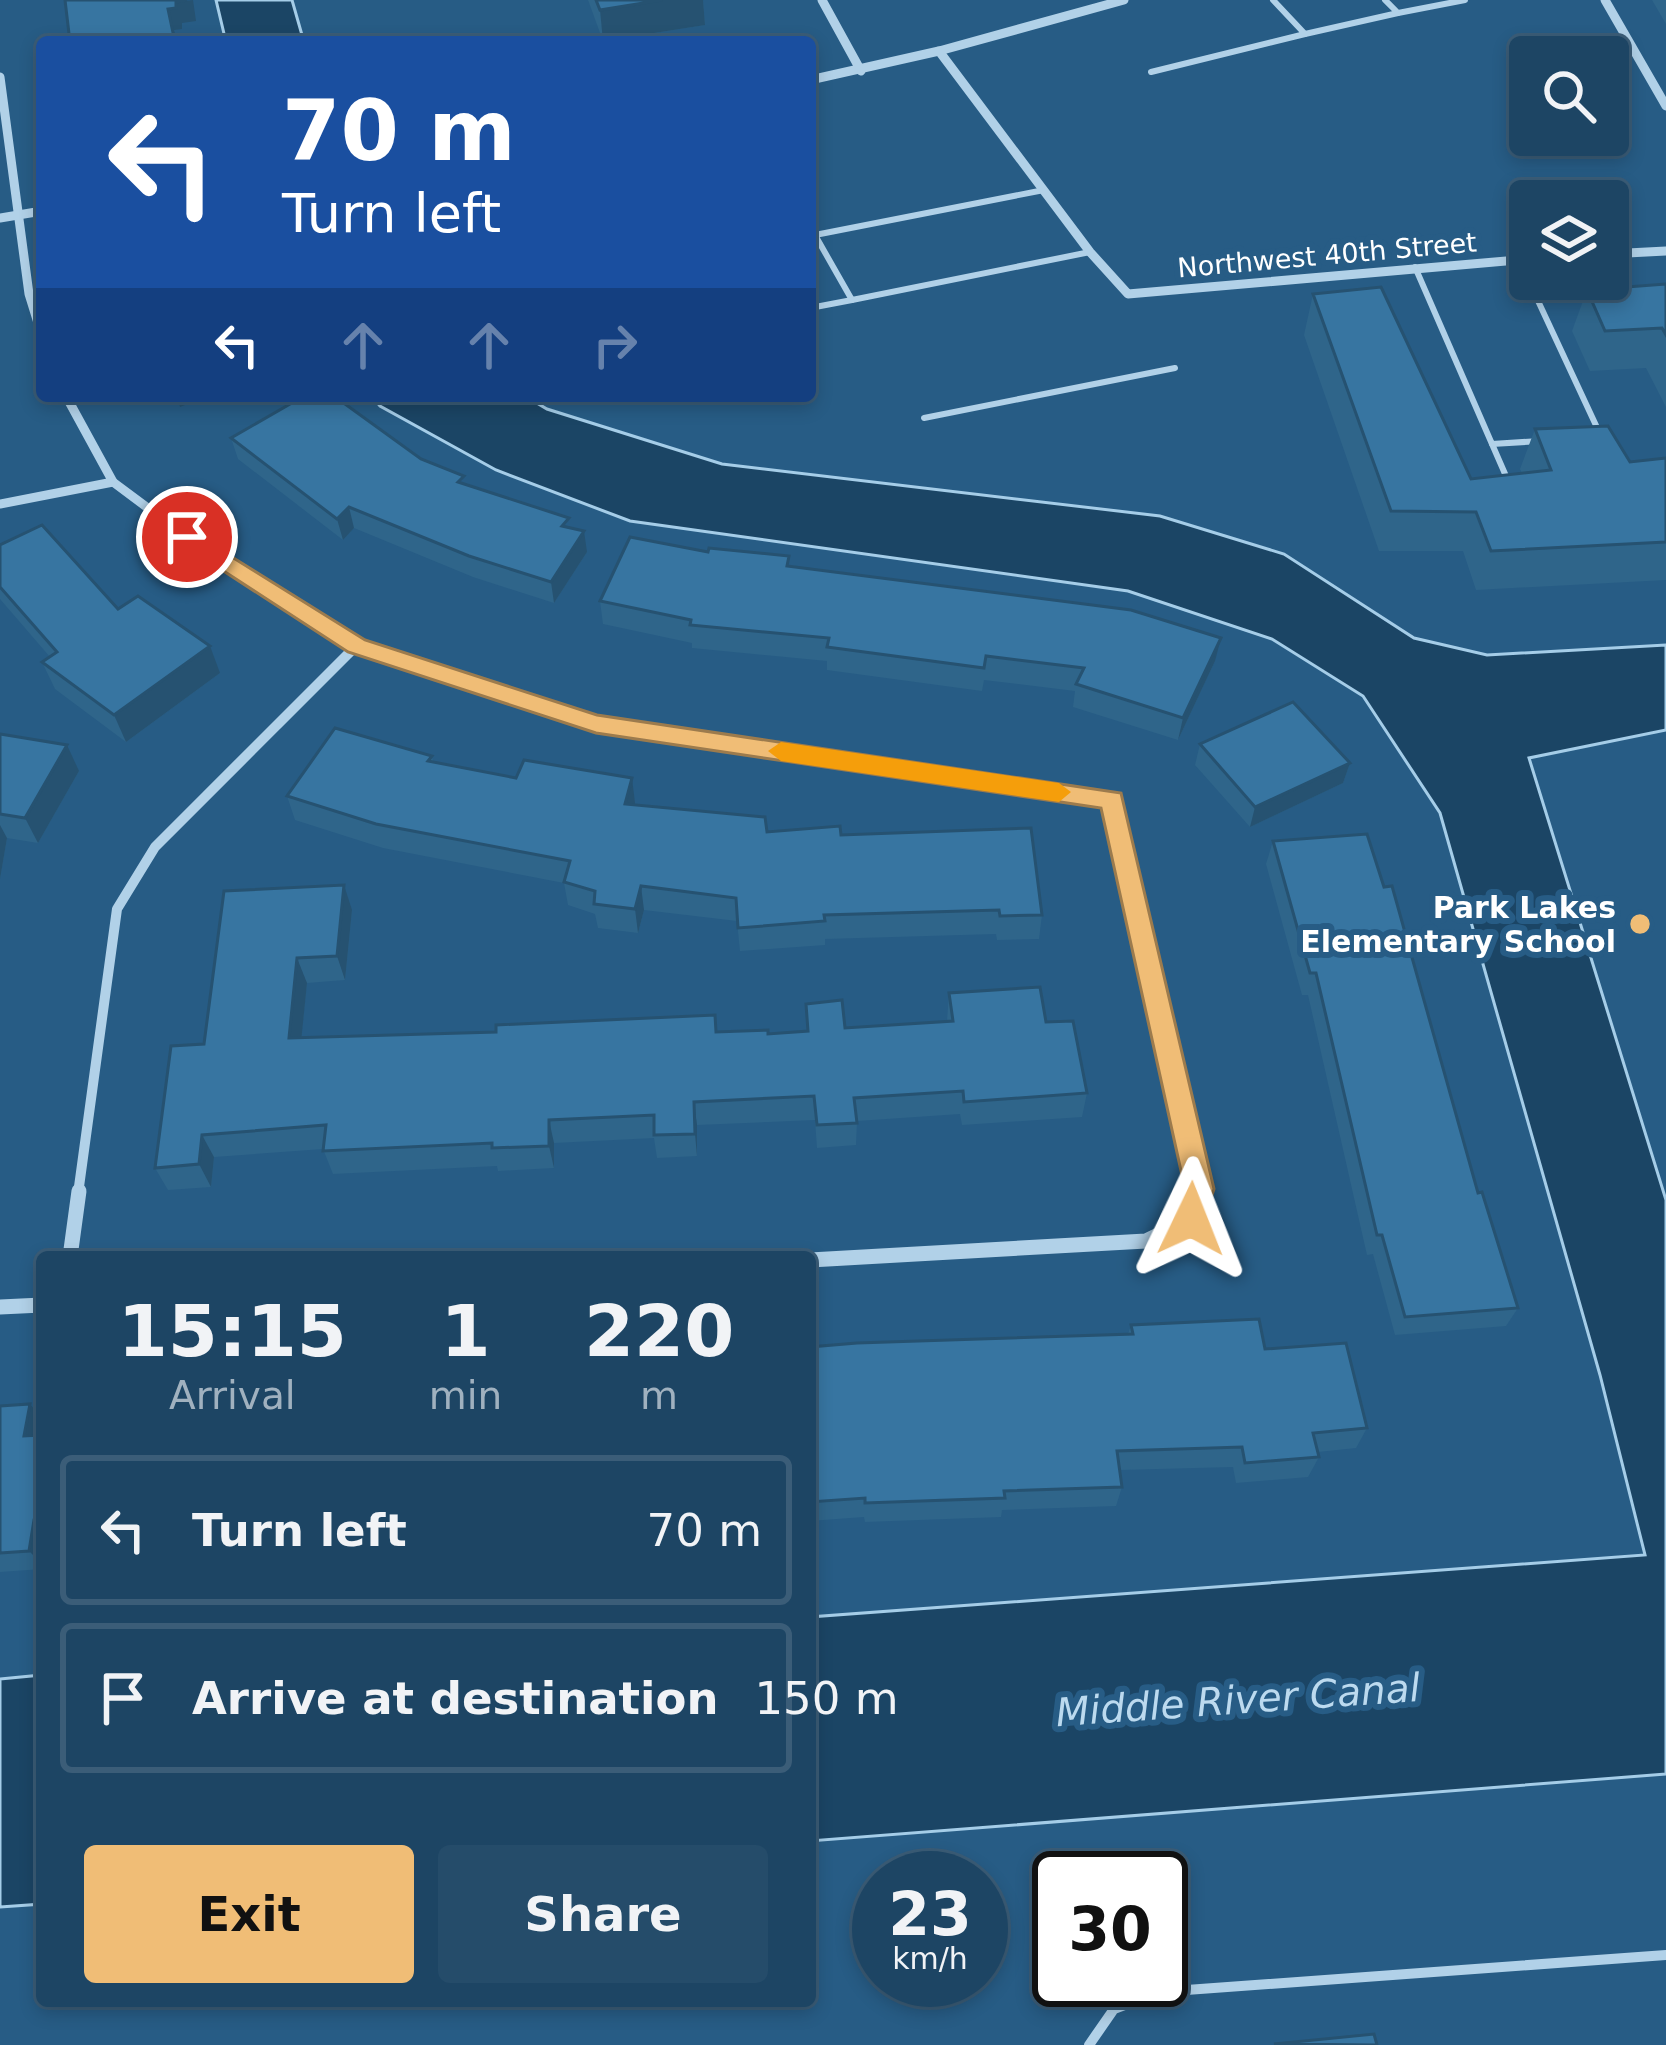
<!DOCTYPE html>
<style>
:root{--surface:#1d4564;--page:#254c6a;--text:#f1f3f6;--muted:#a0b1bf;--line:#3b5d78;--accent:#f0bd76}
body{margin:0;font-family:"DejaVu Sans",sans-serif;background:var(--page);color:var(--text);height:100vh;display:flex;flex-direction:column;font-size:45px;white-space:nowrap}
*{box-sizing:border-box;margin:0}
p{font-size:39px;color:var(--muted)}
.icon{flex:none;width:66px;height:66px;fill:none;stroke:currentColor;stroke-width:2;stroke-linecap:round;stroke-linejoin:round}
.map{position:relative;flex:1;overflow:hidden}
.sheet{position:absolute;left:36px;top:1251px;width:780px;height:756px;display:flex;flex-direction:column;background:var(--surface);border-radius:12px;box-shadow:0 6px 18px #0003,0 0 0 3px var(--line)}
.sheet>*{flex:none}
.guide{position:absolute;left:36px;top:36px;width:780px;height:366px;border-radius:12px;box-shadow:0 6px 18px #0003,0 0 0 3px var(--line);background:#1a4fa0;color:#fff;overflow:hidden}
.tools{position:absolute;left:1509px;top:36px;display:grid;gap:24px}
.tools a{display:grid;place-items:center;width:120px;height:120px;border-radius:12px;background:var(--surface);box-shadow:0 6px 18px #0003,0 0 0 3px var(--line);font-size:60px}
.speed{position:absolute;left:852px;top:1851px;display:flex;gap:24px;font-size:60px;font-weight:700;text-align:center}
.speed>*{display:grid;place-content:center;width:156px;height:156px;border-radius:50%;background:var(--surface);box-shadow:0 6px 18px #0003,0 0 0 3px var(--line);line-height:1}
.speed small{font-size:30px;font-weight:400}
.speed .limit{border:6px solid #111;border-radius:18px;background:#fff;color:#111}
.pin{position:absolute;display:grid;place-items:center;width:102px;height:102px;color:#fff;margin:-51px;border:6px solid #fff;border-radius:50%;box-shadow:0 3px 12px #0007}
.me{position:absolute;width:132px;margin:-66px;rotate:2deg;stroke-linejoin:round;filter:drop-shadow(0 0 9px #0008)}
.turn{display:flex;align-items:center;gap:42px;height:252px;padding:0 48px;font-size:54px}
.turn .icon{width:156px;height:156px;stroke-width:2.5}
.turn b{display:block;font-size:84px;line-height:102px}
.lanes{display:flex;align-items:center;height:114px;padding:0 48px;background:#0003;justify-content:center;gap:60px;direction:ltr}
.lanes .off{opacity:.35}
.eta{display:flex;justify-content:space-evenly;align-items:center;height:204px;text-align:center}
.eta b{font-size:72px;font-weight:700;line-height:84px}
.cta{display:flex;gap:24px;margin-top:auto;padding:24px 48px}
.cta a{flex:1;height:138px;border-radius:12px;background:var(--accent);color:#111;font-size:48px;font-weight:700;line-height:138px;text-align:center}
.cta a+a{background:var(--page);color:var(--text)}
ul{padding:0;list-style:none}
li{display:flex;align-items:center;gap:36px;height:150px;margin:0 24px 18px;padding:0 24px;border:6px solid var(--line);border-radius:12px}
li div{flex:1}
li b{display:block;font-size:45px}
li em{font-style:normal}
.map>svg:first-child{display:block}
.water{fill:#1b4565;stroke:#a5cde8;stroke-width:3}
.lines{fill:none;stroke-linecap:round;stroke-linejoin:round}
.lane-far1{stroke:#b1d1e8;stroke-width:6}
.lane{stroke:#b1d1e8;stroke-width:10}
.street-far2{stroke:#b1d1e8;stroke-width:9}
.street-far1{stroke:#b1d1e8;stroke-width:10}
.street{stroke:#b1d1e8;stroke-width:15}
.wall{fill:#2f658a}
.shaded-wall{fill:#265271}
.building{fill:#3775a1;stroke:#265271;stroke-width:3}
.route{fill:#f0bd76;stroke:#9c7b4d;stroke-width:3}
.slow{fill:#f59e0b}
.poi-dot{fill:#f0bd76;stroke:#275c85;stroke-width:4.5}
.labels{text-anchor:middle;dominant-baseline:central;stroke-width:12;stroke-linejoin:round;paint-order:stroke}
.far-street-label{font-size:27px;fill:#fff;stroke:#275c85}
.poi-label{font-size:30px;font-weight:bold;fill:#fff;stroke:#275c85;text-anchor:end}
.near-water-label{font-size:39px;font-style:italic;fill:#bcdaef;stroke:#275c85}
</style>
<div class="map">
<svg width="1666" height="2045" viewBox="0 0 1666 2045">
<rect width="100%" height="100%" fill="#275c85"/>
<g class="water">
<polygon points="216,0 292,0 304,42 226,42"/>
<polygon points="372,396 525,396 547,409 722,464 1160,516 1284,554 1414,638 1487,655 1666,645 1666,730 1529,758 1666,1200 1666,1774 810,1841 810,1617 1645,1555 1600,1375 1440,813 1363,696 1272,639 1128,591 630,521 496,470 380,406"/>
<polygon points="42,1675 42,1904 0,1907 0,1679"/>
</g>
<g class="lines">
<g class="lane-far1">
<polyline points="1385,0 1398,13 1465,0"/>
<polyline points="1305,34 1398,13"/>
<polyline points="1151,72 1305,34 1273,0"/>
<polyline points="1044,190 815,235 852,300 1090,252"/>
<polyline points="1519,260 1600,434"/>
<polyline points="1415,267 1492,444 1540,441"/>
<polyline points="810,308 852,300"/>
<polyline points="924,418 1175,368"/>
<polyline points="1492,444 1509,483"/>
</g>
<polyline class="lane" points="1089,2045 1114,2009 1159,1992 1666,1955"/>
<g class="street-far2">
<polyline points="822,0 861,71"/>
<polyline points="1605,0 1666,106"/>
<polyline points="939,51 1090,252 1128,294 1530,259"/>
<polyline points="0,77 29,294 42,336"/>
<polyline points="810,80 939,51 1124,0"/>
<polyline points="0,218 42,211"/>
<polyline points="1608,254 1666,251"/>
<polyline points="66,396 113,482 172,526"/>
<polyline points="0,504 113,482"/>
</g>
<g class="street-far1">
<polyline points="168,523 223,564 356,646 596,724 1112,800 1198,1194"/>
<polyline points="78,1194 117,909 155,847 356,646"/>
</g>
<g class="street">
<polyline points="70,1257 79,1191"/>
<polyline points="810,1260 1146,1241 1191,1219 1199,1191"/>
<polyline points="0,1307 42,1305"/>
</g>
</g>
<g class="wall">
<polygon points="588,0 703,0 705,25 603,41"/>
<polygon points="1652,0 1666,0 1666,24"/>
<polygon points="1666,284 1666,407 1646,368 1590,371 1572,331 1587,290"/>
<polygon points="1313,294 1471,479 1522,473 1520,469 1535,429 1630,462 1666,458 1666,580 1476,590 1463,551 1379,551 1304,335"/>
<polygon points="231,438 421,459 465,484 570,528 587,552 554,603 473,577 354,528 343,540 238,459"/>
<polygon points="0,545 118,609 220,673 126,742 55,689 42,662 50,657 0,599"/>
<polygon points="708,552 790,566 1215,661 1178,740 1073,707 1075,691 984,680 982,691 827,670 827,661 692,648 692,643 603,624 600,601"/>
<polygon points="0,734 79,771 38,843 7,838 0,879"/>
<polygon points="1200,744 1350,763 1343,783 1250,827 1195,765"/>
<polygon points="432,756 433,762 635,803 634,805 767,832 841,835 1042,915 1039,939 997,940 996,934 825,939 825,945 740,951 737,921 644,910 638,933 598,928 595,914 568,905 564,883 383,848 295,820 287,796"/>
<polygon points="1273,841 1478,1193 1518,1308 1506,1326 1395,1335 1373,1254 1367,1255 1308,995 1302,995 1266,864"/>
<polygon points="352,910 345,980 307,983 301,1038 716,1032 768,1034 807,1031 806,1004 845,1028 947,1021 949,993 1046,1022 1087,1093 1082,1117 962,1125 960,1114 857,1121 856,1145 817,1148 815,1120 697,1125 697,1156 657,1158 654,1138 554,1143 554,1168 498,1171 497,1166 333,1174 323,1149 214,1157 211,1187 168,1190 155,1168 204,1044"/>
<polygon points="1131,1325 1265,1349 1367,1428 1356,1448 1318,1452 1319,1457 1308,1477 1236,1483 1233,1467 1120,1470 1122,1487 1116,1506 1002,1510 1001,1517 865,1522 864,1517 810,1521 810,1347 1128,1334"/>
<polygon points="30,1404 42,1418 42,1569 0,1572 0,1406"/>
</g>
<g class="shaded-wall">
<polygon points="193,0 196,21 182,23 182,29 174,30 176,42 175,42 168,9 176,2"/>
<polygon points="662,0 703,0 705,25 603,41 600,10"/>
<polygon points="177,396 208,396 180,407"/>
<polygon points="349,507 354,528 343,540 337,519"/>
<polygon points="584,531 587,552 554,603 551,582"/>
<polygon points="1221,638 1215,661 1178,740 1183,718"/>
<polygon points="210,646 220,673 126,742 114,715"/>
<polygon points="67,745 79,771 38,843 25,818"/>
<polygon points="1350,763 1343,783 1250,827 1255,807"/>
<polygon points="632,778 635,803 628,828 625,804"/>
<polygon points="0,825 7,838 0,879"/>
<polygon points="344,885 352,910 345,980 337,956"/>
<polygon points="641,886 644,910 638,933 635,909"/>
<polygon points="297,958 307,983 299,1062 289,1038"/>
<polygon points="694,1102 697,1125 697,1156 695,1134"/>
<polygon points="549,1120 554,1143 554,1168 549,1146"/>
<polygon points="202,1135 214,1157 211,1187 199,1164"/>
<polygon points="30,1404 42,1418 41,1456 24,1436"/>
<polygon points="34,1520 42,1529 42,1564 29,1551"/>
</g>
<g class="building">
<polygon points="65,0 187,0 176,2 176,8 168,9 175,42 70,42"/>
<polygon points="596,0 662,0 600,10"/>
<polygon points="1666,284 1666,335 1662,328 1605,331 1587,290"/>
<polygon points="1381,287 1471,479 1551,470 1535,429 1608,426 1630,462 1666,458 1666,542 1491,551 1476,512 1391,511 1313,294"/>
<polygon points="304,396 334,396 421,459 464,476 458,482 569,518 562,526 584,531 551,582 469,556 349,507 337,519 231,438"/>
<polygon points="42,525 118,609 138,596 210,646 114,715 42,662 57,652 0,587 0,545"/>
<polygon points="630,537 708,552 709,548 789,556 787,566 1131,610 1221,638 1183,718 1076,684 1084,668 986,656 984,668 827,647 829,638 690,625 691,620 600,601"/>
<polygon points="1293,702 1350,763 1255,807 1200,744"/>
<polygon points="335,728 432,756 428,761 516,778 524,760 632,778 625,804 765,817 767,832 840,826 841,835 1031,828 1042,915 1000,916 999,910 824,915 825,921 738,928 736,898 641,886 635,909 594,904 595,891 564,882 570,861 376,824 287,796"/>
<polygon points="0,734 67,745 25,818 0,814"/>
<polygon points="1367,834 1384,887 1392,886 1478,1193 1482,1192 1518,1308 1405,1317 1382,1235 1377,1235 1316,973 1310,973 1273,841"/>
<polygon points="344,885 337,956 297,958 289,1038 496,1032 496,1025 715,1015 716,1032 768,1030 768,1034 808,1031 806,1004 842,1000 845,1028 953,1021 949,993 1040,987 1046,1022 1073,1021 1087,1093 964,1102 963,1091 854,1098 857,1123 817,1125 814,1096 694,1102 695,1134 654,1135 654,1115 549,1120 549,1146 492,1148 492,1143 323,1151 326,1125 202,1135 199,1164 155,1168 171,1046 204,1044 224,891"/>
<polygon points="1259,1319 1265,1349 1346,1343 1367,1428 1313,1433 1319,1457 1245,1463 1242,1447 1117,1451 1122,1487 1004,1491 1005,1498 865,1503 865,1498 810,1502 810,1347 857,1343 1133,1334 1131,1325"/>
<polygon points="30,1404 24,1436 42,1435 42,1520 34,1520 29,1551 0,1553 0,1406"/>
<polygon points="1374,2034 1377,2045 1274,2044"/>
</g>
<polygon class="route" points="187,529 365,640 597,715 1121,793 1214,1189 1201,1228 1191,1232 1181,1228 1176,1219 1185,1189 1101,808 596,733 348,652 179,542 179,531"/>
<polygon class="slow" points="781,742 1059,783 1071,792 1059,802 781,761 768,751"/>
<circle class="poi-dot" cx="1640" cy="924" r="12"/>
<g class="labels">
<g class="far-street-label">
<text transform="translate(1327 255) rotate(-5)">Northwest 40th Street</text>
</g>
<g class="poi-label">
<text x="1616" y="907">Park Lakes<tspan x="1616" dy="34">Elementary School</tspan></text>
</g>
<g class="near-water-label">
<text transform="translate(1238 1700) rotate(-4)">Middle River Canal</text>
</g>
</g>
</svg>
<div class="tools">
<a><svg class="icon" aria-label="search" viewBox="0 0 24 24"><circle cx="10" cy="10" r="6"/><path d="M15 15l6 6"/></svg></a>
<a><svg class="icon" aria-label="layers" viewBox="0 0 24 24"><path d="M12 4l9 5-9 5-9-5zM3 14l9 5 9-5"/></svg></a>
</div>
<div class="speed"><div>23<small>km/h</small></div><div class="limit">30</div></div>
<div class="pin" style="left:187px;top:537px;background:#d93025"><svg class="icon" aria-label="arrive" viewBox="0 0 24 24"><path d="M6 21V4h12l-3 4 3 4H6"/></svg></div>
<svg class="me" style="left:1191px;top:1219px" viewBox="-20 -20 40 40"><path d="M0-17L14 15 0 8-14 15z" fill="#f0bd76" stroke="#fff" stroke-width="4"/></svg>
<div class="guide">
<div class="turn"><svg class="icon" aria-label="left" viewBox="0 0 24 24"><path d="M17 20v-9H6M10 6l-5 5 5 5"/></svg><div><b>70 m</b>Turn left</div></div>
<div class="lanes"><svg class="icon" aria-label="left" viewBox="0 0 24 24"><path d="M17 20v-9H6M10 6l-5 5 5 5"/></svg><svg class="icon off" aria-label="ahead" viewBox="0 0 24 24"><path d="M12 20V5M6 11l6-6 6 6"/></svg><svg class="icon off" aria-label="ahead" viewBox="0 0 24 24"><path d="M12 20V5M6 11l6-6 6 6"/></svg><svg class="icon off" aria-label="right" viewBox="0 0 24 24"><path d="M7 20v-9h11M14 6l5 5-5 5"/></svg></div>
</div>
<section class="sheet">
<div class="eta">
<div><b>15:15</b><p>Arrival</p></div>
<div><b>1</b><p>min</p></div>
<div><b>220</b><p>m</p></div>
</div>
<ul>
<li><svg class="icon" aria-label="left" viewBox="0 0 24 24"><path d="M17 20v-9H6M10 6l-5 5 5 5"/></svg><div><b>Turn left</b></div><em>70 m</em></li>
<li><svg class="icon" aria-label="arrive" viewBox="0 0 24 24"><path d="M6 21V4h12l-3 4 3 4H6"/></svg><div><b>Arrive at destination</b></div><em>150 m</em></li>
</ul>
<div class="cta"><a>Exit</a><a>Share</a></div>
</section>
</div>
